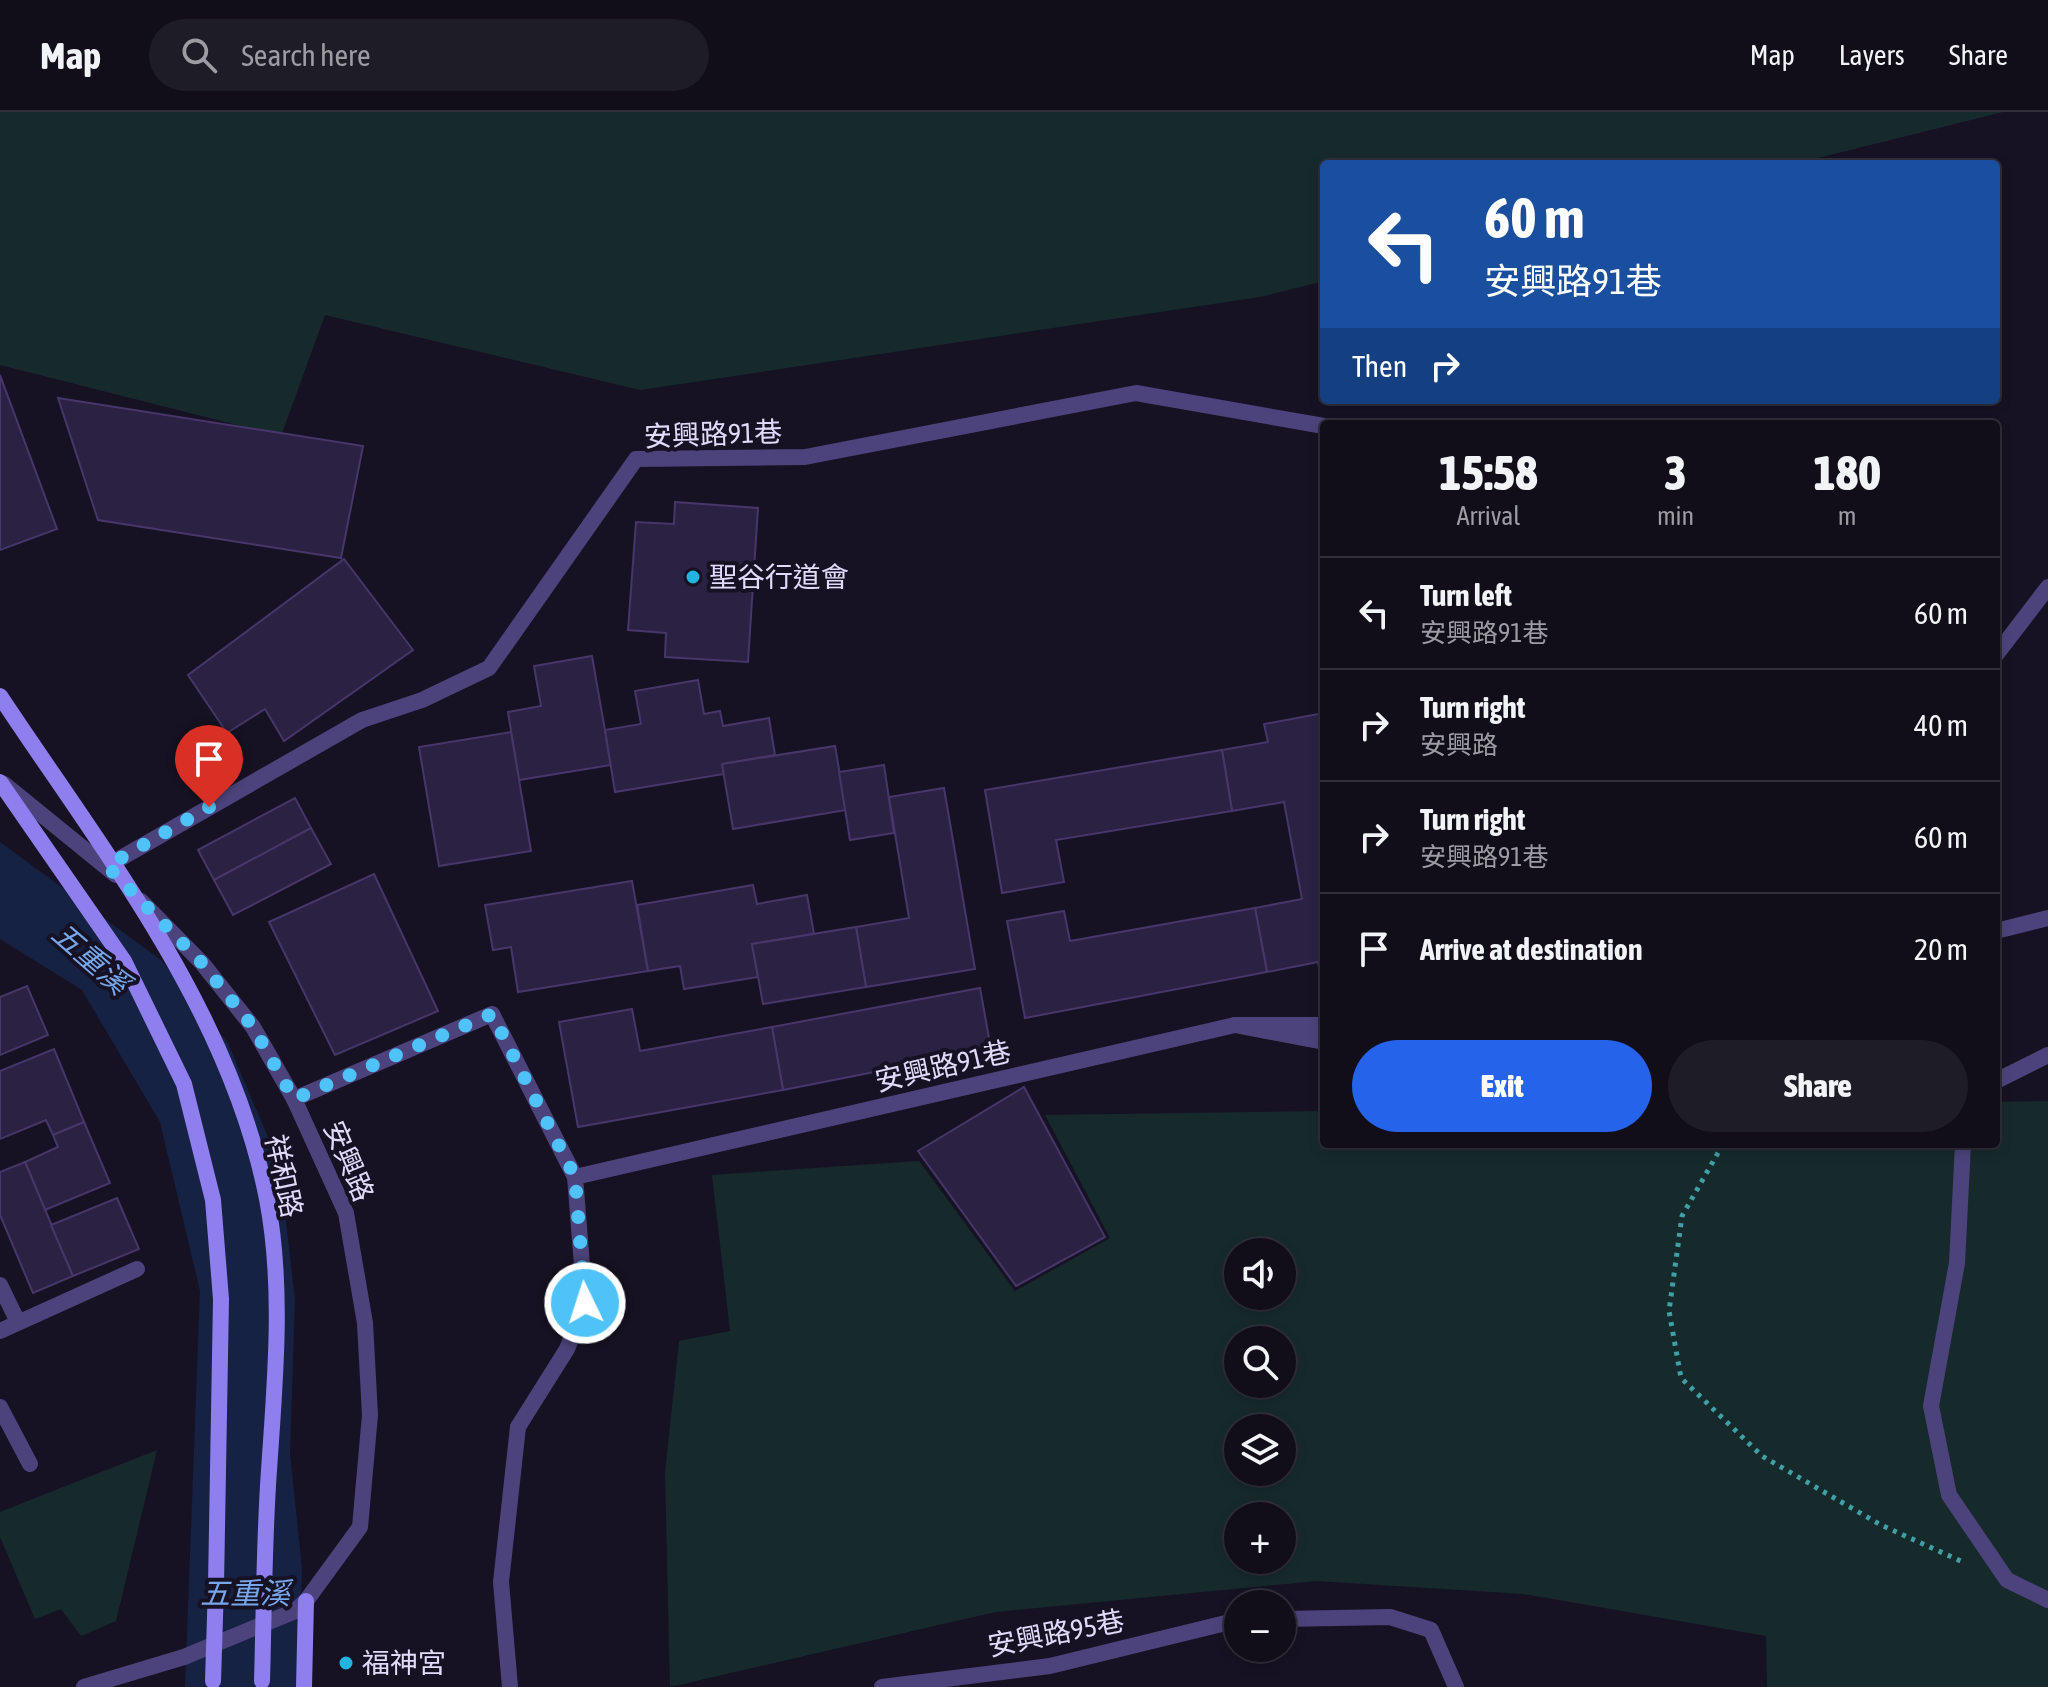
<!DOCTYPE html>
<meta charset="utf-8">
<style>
:root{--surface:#110e1a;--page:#1e1c27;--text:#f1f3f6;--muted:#9c9ca2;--line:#302e39;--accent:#2563eb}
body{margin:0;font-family:"Asap Condensed","Noto Sans TC",sans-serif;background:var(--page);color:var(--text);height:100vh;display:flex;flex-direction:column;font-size:30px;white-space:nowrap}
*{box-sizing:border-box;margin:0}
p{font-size:26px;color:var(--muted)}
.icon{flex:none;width:44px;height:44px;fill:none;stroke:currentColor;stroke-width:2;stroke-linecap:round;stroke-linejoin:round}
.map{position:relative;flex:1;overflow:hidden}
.drawer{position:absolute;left:1320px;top:308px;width:680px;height:728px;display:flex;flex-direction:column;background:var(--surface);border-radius:8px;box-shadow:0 4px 12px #0003,0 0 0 2px var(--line)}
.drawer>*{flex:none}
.top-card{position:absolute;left:1320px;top:48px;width:680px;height:244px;border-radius:8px;box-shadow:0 4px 12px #0003,0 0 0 2px var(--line);background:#1a4fa0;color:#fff;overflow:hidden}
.tools{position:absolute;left:1224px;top:1126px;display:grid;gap:16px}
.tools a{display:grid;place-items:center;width:72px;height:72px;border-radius:50%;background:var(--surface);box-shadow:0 4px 12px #0003,0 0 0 2px var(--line);font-size:40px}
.pin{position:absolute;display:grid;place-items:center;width:68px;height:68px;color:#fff;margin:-82px -34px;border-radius:50% 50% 50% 0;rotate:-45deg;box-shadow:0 0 8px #0007}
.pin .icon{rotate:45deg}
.me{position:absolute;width:88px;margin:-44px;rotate:356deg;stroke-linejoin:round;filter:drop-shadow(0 0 6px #0008)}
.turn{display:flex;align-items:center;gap:28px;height:168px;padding:0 32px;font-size:36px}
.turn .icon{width:104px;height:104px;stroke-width:2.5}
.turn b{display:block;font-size:56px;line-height:68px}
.then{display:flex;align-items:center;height:76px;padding:0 32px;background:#0003;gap:16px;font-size:30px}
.eta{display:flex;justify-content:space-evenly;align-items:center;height:136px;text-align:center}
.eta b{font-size:48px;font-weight:800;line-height:56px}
.button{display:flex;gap:16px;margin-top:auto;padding:16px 32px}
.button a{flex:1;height:92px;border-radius:48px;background:var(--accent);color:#fff;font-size:32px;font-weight:800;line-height:92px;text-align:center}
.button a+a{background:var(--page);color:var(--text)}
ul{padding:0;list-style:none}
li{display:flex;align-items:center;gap:24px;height:112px;padding:0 32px;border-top:2px solid var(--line)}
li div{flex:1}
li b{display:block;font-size:30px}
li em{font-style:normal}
header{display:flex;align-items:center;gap:48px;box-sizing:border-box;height:112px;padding:0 40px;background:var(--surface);border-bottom:2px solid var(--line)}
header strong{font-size:38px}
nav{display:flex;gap:44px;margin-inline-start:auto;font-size:28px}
.search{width:560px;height:72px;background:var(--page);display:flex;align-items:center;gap:20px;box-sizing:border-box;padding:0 28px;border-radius:44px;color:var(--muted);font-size:30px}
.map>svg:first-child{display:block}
.green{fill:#162a2c;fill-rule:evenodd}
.water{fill:#152244}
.building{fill:#2b2142;stroke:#47366a;stroke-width:2}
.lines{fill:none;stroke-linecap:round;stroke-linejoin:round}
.path{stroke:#40a0a7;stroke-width:5;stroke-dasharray:4 6;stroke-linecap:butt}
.lane{stroke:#4d437c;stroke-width:16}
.street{stroke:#4d437c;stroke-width:16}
.secondary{stroke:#8f7eed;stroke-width:16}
.secondary-bridge{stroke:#8f7eed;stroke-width:16}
.route{stroke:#4fc3f7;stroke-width:14;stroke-dasharray:0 25.2}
.poi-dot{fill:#20b4df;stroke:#171223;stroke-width:3}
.labels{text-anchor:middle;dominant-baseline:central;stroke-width:8;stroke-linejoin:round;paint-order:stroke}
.street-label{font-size:28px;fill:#e1dafa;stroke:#171223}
.poi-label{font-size:28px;fill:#e1dafa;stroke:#171223;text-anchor:start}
.water-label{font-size:30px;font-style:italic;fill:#76a6eb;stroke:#171223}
</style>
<header>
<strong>Map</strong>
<div class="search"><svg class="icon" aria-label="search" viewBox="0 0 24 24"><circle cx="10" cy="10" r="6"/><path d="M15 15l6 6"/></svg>Search here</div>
<nav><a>Map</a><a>Layers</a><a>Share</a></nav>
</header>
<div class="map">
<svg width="2048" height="1575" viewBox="0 0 2048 1575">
<rect width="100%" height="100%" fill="#171223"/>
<g class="green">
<polygon points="0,0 2003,0 1794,52 1324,52 1324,169 1260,185 640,278 325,203 281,324 0,253"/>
<path d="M2048,989v586h-281l-1,-51 -242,-42 -207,-13 -322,31 -325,75 -5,-214 14,-132 51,-10 -18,-156 207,-14 96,130 95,-53 -65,-123 279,-4v33h672v-42zM1238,1140h44v44h-44zM1238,1228h44v44h-44zM1238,1316h44v44h-44zM1238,1404h44v44h-44z"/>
<polygon points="157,1338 116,1509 81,1524 61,1497 35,1507 0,1425 0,1400"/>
</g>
<polygon class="water" points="0,730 161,848 228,931 279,1051 295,1187 290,1341 302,1457 298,1575 185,1575 200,1179 160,1010 82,878 0,827"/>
<g class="building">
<polygon points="0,263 57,417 0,438"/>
<polygon points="58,286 363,334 341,446 98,408"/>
<polygon points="675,390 758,396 748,550 665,545 666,521 628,518 636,410 674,412"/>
<polygon points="344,447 413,538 284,629 265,597 227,621 188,563"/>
<polygon points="592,544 611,653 519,668 508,600 541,594 534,554"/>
<polygon points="698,568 704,602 720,599 723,614 769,606 775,643 722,652 724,662 615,680 605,618 641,612 635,579"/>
<polygon points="1324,601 1324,883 1318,850 1267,860 1255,796 1302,787 1284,690 1232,699 1222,638 1268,630 1264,612"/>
<polygon points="511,620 531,739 439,754 419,635"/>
<polygon points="835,634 846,698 733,717 722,652"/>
<polygon points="1222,638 1232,699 1056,728 1064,770 1002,781 985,678"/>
<polygon points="884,653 894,721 850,728 839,660"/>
<polygon points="944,676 975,857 866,875 856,815 909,806 889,685"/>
<polygon points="295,686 311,716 214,768 198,738"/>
<polygon points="311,716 331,752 233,803 214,768"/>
<polygon points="374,762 438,899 335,943 269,810"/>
<polygon points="632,769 648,859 518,880 511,835 493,838 485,793"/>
<polygon points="753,773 757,792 807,783 814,822 752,832 758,865 684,877 680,854 648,859 637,793"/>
<polygon points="1255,796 1267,860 1025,906 1007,809 1064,799 1070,829"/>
<polygon points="856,815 866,875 763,892 752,832"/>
<polygon points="27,874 48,923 0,943 0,885"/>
<polygon points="980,876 991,937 783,978 772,915"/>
<polygon points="632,897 640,939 772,915 783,978 578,1015 559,910"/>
<polygon points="54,937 84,1010 53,1023 46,1008 0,1027 0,959"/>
<polygon points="1024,975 1105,1125 1016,1174 918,1039"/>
<polygon points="84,1010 110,1071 45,1098 25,1050 58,1035 53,1023"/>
<polygon points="25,1050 73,1164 33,1181 0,1103 0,1060"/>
<polygon points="117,1086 139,1137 73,1164 51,1113"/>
</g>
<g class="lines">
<polyline class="path" points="1723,1032 1682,1104 1669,1199 1681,1266 1762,1344 1881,1413 1963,1450"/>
<g class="lane">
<polyline points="1996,543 2048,475"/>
<polyline points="107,754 362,608 422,588 489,556 636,347 805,345 1136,281 1324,314"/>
<polyline points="294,987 492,902 575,1065 585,1191 567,1237 518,1315"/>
<polyline points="575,1065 1235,913 1324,913"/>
<polyline points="0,1173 18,1210"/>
<polyline points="0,1219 137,1157"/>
<polyline points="0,1295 30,1352"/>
<polyline points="1282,1507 1390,1505 1431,1518 1456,1575"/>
<polyline points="882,1575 1050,1554 1238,1508"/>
</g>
<g class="street">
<polyline points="4,672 116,763"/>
<polyline points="1996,819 2048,806"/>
<polyline points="1235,913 1324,930"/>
<polyline points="1996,969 2048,943"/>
<polyline points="1963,1032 1957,1151 1931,1294 1949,1383 2007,1468 2048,1488"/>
<polyline points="84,1575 184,1545 295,1499 306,1489 360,1415 370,1303 365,1211 346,1101 294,987 253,915 202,851 141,789"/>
<polyline points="510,1575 501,1470 518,1315"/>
</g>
<g class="secondary">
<polyline points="0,670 124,849 184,972 213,1088 221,1187 216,1473"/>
<polyline points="304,1575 306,1489"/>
</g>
<g class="secondary-bridge">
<path d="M0,584c104,157 230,314 267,503 17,89 8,182 2,271 -5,70 -5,141 -7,211"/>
<polyline points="213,1569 216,1473"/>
</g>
</g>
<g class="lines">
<polyline class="route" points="209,695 107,754 202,851 253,915 294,987 492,902 575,1065 585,1191"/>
</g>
<g class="poi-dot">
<circle cx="693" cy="465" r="8"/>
<circle cx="346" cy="1551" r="8"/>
</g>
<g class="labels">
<g class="street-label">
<text transform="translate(713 322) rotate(-2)">安興路91巷</text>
<text transform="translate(943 954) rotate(-13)">安興路91巷</text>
<text transform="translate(349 1049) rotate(67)">安興路</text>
<text transform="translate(284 1064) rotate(78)">祥和路</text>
<text transform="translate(1056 1521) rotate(-11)">安興路95巷</text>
</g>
<g class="poi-label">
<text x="709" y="465">聖谷行道會</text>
<text x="362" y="1551">福神宮</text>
</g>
<g class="water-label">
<text transform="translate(91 846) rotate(41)">五重溪</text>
<text x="245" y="1481">五重溪</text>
</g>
</g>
</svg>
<div class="tools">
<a><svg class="icon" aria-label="sound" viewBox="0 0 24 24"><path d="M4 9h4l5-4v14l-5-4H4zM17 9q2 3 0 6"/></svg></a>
<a><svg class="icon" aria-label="search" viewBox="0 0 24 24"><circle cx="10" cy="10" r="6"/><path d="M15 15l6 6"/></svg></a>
<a><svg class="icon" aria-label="layers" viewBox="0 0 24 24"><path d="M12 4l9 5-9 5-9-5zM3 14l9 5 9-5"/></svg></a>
<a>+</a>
<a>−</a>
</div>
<div class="pin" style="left:209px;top:695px;background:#d93025"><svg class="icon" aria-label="arrive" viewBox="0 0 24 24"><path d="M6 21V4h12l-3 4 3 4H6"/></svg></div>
<svg class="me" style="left:585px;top:1191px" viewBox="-20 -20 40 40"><circle r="17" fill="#4fc3f7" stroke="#fff" stroke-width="3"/><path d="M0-11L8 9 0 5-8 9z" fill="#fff"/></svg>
<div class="top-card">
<div class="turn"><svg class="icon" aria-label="left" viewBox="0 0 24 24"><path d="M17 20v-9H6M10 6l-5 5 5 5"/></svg><div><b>60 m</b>安興路91巷</div></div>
<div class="then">Then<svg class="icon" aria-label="right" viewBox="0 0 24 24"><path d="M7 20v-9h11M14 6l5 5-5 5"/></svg></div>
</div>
<section class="drawer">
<div class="eta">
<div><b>15:58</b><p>Arrival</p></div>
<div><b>3</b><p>min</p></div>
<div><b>180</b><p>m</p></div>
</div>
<ul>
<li><svg class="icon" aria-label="left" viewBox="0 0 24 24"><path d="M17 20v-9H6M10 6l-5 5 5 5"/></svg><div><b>Turn left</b><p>安興路91巷</p></div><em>60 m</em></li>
<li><svg class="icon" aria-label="right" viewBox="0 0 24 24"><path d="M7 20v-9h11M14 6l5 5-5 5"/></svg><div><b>Turn right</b><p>安興路</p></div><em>40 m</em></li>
<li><svg class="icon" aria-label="right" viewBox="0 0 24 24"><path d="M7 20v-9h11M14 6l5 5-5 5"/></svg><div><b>Turn right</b><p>安興路91巷</p></div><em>60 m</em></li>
<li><svg class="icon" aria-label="arrive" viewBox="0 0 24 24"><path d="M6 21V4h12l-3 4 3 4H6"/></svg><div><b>Arrive at destination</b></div><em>20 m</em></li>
</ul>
<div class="button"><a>Exit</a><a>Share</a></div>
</section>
</div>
